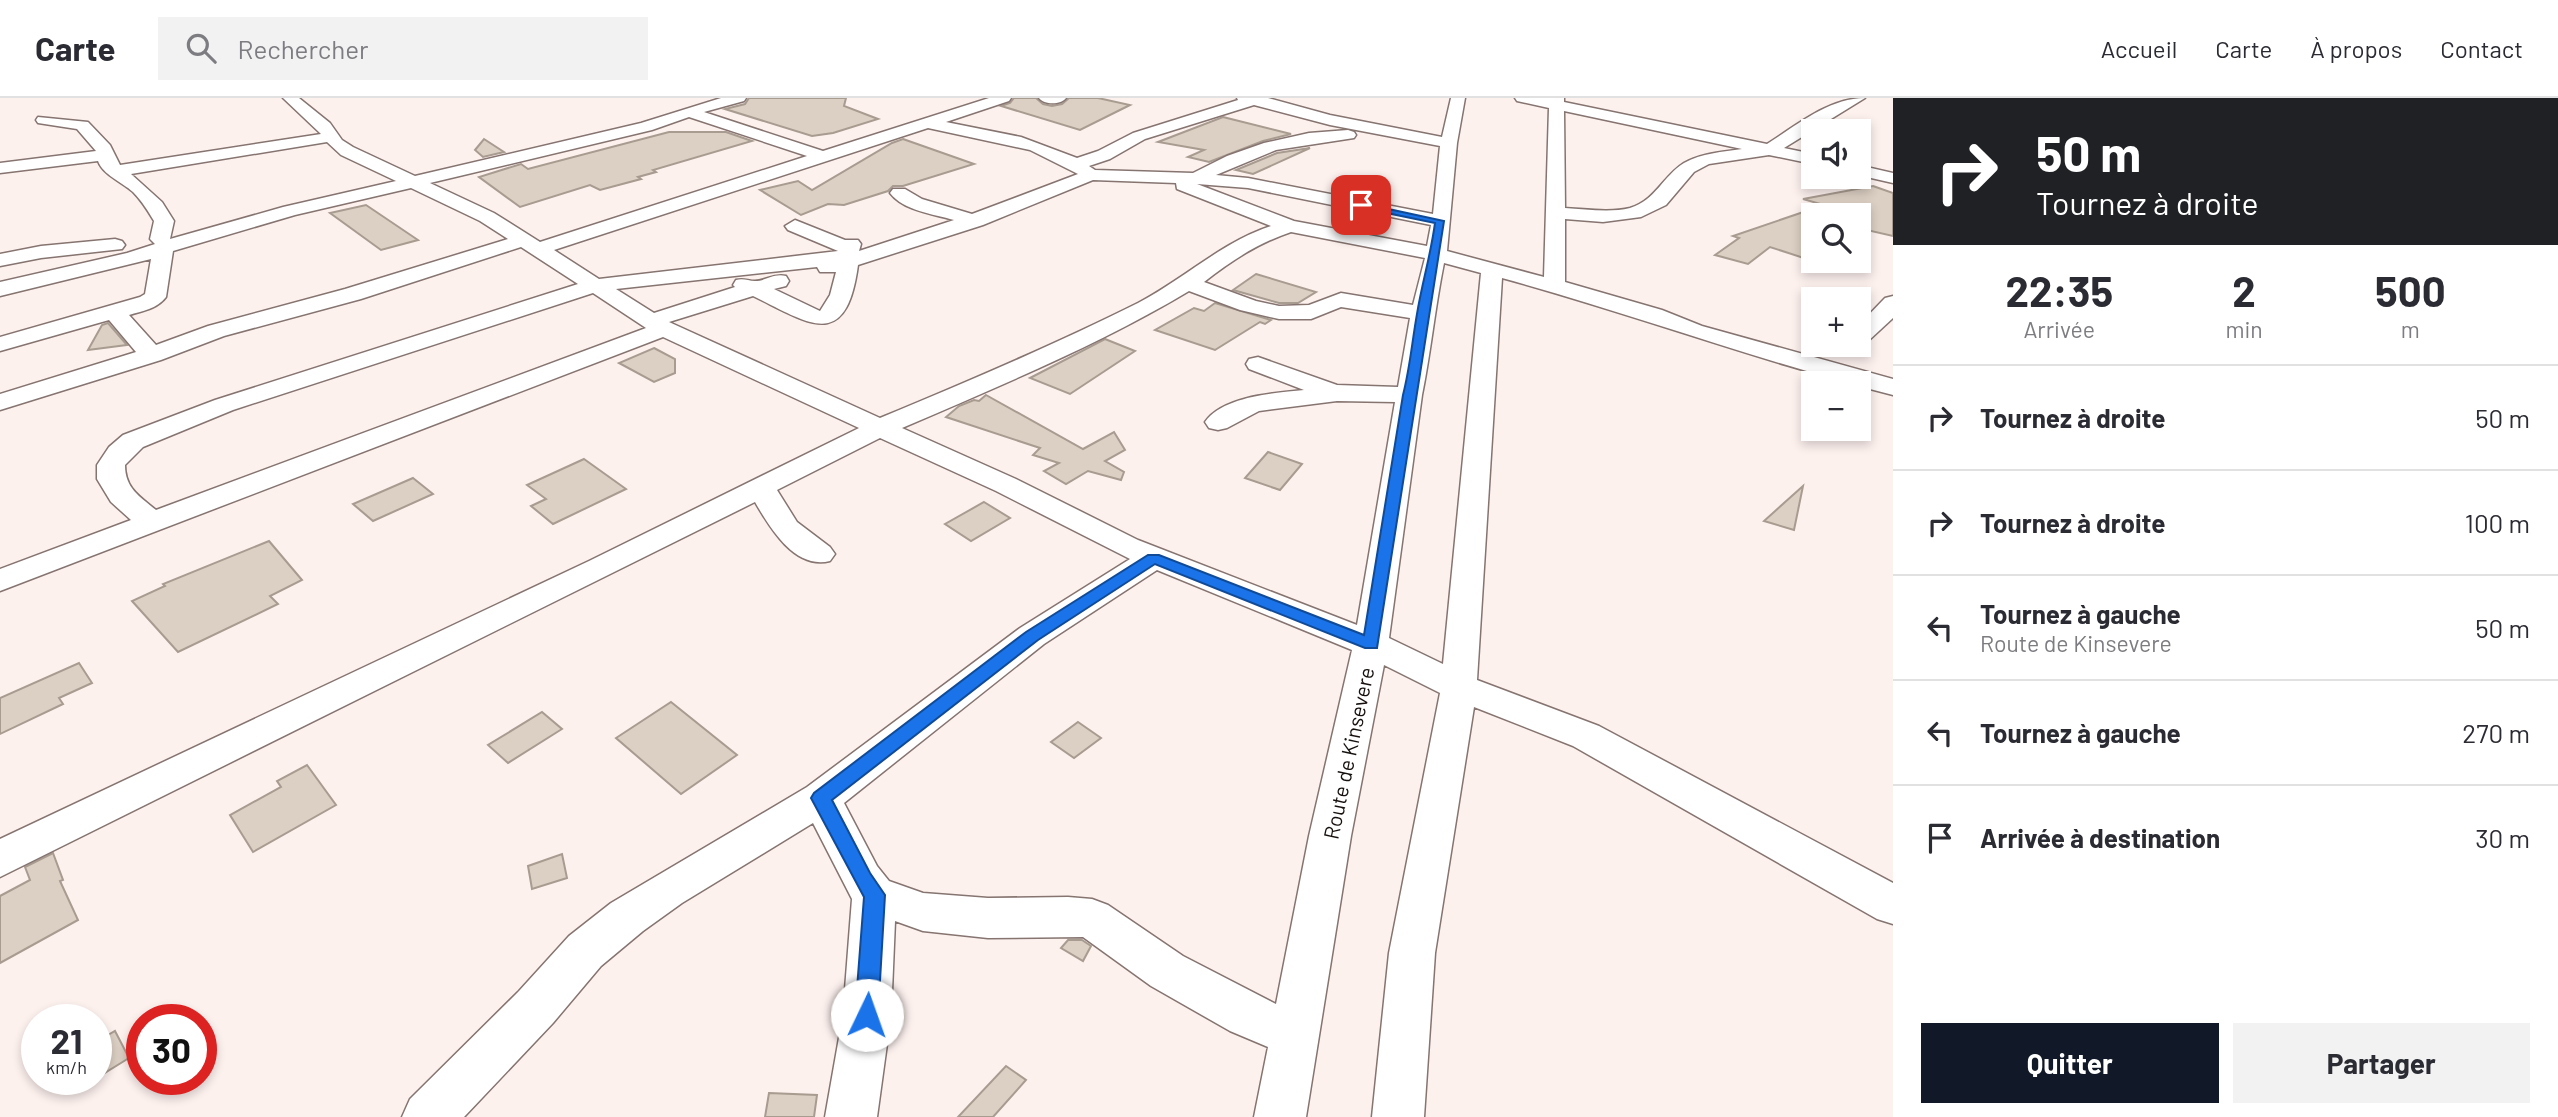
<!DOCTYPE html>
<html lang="fr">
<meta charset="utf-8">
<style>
:root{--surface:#fff;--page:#f2f2f3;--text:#2b2b33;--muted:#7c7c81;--line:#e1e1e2;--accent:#111827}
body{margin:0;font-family:Barlow,sans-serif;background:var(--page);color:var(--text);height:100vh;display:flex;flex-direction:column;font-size:26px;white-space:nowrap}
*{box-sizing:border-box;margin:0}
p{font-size:23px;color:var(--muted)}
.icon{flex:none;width:38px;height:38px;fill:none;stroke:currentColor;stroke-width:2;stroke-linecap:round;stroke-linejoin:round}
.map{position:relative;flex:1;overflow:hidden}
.sheet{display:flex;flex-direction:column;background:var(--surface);width:665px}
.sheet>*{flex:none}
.guide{background:#202124;color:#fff;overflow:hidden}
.buttons{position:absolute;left:1801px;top:21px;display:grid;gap:14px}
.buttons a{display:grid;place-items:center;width:70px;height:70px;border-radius:0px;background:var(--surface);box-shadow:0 4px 10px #0003;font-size:35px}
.speed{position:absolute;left:21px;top:906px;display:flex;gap:14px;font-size:35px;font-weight:700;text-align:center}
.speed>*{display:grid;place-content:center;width:91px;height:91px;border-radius:50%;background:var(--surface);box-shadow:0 4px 10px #0003;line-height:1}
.speed small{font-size:18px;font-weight:400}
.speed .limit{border:10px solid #d22;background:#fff;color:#111}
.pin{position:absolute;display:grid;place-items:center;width:60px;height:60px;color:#fff;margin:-30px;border-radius:14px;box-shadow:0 4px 10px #0006}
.me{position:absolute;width:77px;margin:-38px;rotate:3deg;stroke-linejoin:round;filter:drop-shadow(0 0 5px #0008)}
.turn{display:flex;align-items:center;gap:24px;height:147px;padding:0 28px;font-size:32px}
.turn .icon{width:91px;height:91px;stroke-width:2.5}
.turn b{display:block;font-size:49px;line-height:60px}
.eta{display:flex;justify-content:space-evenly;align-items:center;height:119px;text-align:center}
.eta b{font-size:42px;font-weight:700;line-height:49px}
.action{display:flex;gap:14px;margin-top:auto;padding:14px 28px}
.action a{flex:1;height:80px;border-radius:0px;background:var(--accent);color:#fff;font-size:28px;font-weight:700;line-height:80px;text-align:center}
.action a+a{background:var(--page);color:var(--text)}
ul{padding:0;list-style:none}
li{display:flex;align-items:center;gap:21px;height:105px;padding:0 28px;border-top:2px solid var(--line)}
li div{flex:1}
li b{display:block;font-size:26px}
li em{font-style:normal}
header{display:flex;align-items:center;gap:42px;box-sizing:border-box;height:98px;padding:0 35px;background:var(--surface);border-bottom:2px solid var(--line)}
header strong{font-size:33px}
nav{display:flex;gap:38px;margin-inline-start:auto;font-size:24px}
.search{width:490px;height:63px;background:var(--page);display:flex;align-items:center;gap:18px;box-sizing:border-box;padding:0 24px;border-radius:0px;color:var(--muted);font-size:26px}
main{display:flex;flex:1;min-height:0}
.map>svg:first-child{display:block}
.building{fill:#dccfc3;stroke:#a89b90;stroke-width:2}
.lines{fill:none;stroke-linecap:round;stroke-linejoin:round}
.minor-casing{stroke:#857470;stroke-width:3}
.minor{fill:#fff;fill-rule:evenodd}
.route{fill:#1a73e8;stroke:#114b97;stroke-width:2}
.labels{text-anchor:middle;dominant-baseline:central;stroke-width:5;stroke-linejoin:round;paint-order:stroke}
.street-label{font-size:21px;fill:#16100e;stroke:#fff}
</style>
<header>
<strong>Carte</strong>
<div class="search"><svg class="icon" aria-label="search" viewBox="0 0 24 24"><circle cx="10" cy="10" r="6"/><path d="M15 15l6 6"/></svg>Rechercher</div>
<nav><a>Accueil</a><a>Carte</a><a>À propos</a><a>Contact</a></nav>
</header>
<main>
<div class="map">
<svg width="1893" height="1019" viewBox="0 0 1893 1019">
<rect width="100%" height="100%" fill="#fdf1ee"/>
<g class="building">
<polygon points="749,0 846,0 844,8 878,21 833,35 812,38 725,11 745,6"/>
<polygon points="1014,0 1036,0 1043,6 1052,8 1062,6 1069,0 1098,0 1130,7 1080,32 1001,8 1010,5"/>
<polygon points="1223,19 1291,36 1263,43 1209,64 1188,59 1204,52 1158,44"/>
<polygon points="669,34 726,34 752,43 653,72 656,74 638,79 641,81 600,92 590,87 520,109 479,79 521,66 528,71"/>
<polygon points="484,41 504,54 483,59 475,52"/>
<polygon points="903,41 974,66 903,88 893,88 888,93 844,107 828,106 801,117 760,92 798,83 812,92 892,45"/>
<polygon points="1310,50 1253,76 1236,72 1277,55"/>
<polygon points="1873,88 1893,95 1893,138 1858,130 1858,117 1813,117 1813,163 1770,149 1748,166 1715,157 1739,140 1733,138 1824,107 1803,101"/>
<polygon points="366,107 418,142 381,152 330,115"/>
<polygon points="1256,176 1316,194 1298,205 1279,205 1233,192"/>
<polygon points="1215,205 1271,222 1265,226 1260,224 1215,252 1155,232 1194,210 1204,213"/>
<polygon points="108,225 127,247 88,252 102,227"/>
<polygon points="1105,241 1135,253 1070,296 1030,280"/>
<polygon points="654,250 675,261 675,275 654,284 619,265"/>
<polygon points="986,297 1083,351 1114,334 1125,352 1105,363 1124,374 1121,382 1088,373 1066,386 1044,373 1059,365 1033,357 1040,350 946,319 959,308 974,302 979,303"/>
<polygon points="1268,354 1302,366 1280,392 1245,380"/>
<polygon points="584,361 626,391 553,426 531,408 546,401 527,387"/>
<polygon points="413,380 433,396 373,423 353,406"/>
<polygon points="1803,388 1794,432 1764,423"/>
<polygon points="984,404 1010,420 971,443 945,426"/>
<polygon points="269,443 302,482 270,498 278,506 178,554 132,503 165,488 163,486"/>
<polygon points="79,565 92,585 59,600 63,606 0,636 0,600"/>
<polygon points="671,604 737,657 681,696 616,640"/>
<polygon points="542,614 562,631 508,665 488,647"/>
<polygon points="1078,624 1101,640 1074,660 1051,644"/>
<polygon points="307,667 336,707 253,754 230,717 281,689 277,683"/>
<polygon points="53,755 63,782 60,783 78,822 0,865 0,798 30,782 25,769"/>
<polygon points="562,756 567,780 532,791 528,768"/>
<polygon points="1068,842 1082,842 1091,848 1083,863 1061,850"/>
<polygon points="115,933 129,960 103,976 96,962 96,944"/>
<polygon points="1006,968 1026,982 993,1019 958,1019"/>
<polygon points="769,995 817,997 814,1019 765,1019"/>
</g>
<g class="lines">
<defs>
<g id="minor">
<path d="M283,0h16l31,25 12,17 11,7 62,29 226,-53 80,-25h25l-2,3 -40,11 119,39 166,-53h22l-2,3 -63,21 75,15 56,21 21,-7 35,-18 105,-33 -1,-2h31l62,17 112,22 9,-39h14l-8,45 -10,108 97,26 5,-169 -32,-7 -2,-3h49v4l203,42c30,-19 62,-46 98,-46l-81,50 29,6v10l-44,-9 -60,9 -15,8 -28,33 -25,12 -38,5 -38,-3v63l97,28 40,16 191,53v16c-130,-33 -260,-81 -391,-117l-25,402 122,46 294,157v41l-16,-5 -304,-173 -99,-39 -39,246 -11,164h-52l17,-164 51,-260 -56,-28 -33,171 -45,281h-52l14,-70 -38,-16 -79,-45 -68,-49 -95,1 -65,-7 -28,-10 -4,94 -14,102h-52l18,-102 9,-116 -39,-76 -131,80 -39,28 -42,35 -48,57 -89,94h-62l8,-18 109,-108 50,-55 42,-33 196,-116 213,-159 110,-69 -134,-68 -116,-53 -103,52 20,32 33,25 5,7 -5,7c-35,9 -60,-33 -75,-59l-755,375v-38l589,-278 270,-133 -196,-91 -663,254v-22l131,-49 -20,-18 -14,-23v-14l12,-18 14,-12 92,-35 363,-116 -57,-37 -160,52 -137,37 -63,24 -161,50v-16l136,-42 -27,-32 -109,31v-14l140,-40 5,-3 6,-35 -151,37v-14l127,-29 28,-9 -5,-5 4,-18c-6,-10 -12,-20 -21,-29 -11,-10 -30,-17 -35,-31l-98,12v-10l96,-12 -19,-22 -39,-6 -2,-3 2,-3 50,5 22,23 10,20 201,-31zM1254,7l76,20 110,21 -7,68 -185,-36 -32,-3 60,-25 78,-12 2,-3 -2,-3 -6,-2 -39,3 -45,10 -37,13 -34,17 -98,-3 -6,-4 21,-7 35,-20zM1564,13l178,38c-19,3 -41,4 -58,14 -21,13 -28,37 -54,45 -20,5 -45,1 -65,0zM689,19l118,39 -267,86 -46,-29 -64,-30 222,-53zM928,30l102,22 48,24 -106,40 -50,-15 -17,-10h-12l-3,4c14,18 43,21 64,27l-95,31 2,-7 -3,-4h-13l-50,-20 -10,6 3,4 50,21 -239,28 -45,-29zM327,44l14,13 55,26 -113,26 -113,32 4,-18 -12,-19 -31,-28zM1093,82l83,3 1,6 94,37c-49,16 -87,53 -133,77 -84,42 -171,79 -258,115l-211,-96 84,-26c56,27 93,57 105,-31l125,-40zM1197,86l51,4 183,37 -4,21 -133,-25zM411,90l69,33 28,18 -163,50 -137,37 -52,19 -27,-30c13,-4 28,-6 37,-18l7,-46 122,-36zM1291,134l134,26 -12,47 -72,-12 -32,12 -30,1 -23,-5 -52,-19c27,-21 54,-39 87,-50zM1444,165l37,10 -38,391 -54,-26 33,-243c9,-44 13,-88 22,-132zM817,169l3,5h16l-6,23 -10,16 -46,-22 12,-3 3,-5 -3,-5c-13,-3 -20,5 -31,5 -7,0 -11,-3 -19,-1l-3,5 2,2 -81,26 -38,-24zM1189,193l51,19 39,9h32l30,-12 69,11 -12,69 -61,-2 -79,-28 -9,2 -3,5 3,5 55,21c-29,3 -81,6 -99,32l4,6 9,2 9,-2 32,-17 78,-10 58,1 -38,223 -219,-85 -122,-61 -114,-51c97,-42 197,-83 287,-137zM593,195l53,35 -490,182c-17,-14 -31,-22 -31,-45l18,-18 90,-37zM1157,472l195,80 -43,186 -33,168 -93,-48 -75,-51 -16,-6 -24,-2 -80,1 -65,-5 -34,-12 -12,-15 -33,-63 200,-159z"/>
<path d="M1039,0h27c-5,7 -22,7 -27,0z"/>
<polygon points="1858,67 1893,75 1893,85 1858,77"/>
<polygon points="115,141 122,143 125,147 122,151 41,160 0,168 0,156 41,148"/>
<polygon points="1893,198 1893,220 1866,245 1858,247 1857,247 1858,228 1885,200"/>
</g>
</defs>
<use href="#minor" class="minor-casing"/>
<use href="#minor" class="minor"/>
</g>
<path class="route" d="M1361,105l83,18 -67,427h-12l-210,-84 -117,76 -206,160 38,73 15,22 -7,120 -3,8 -8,3 -8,-3 -4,-8 9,-118 -53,-99 3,-5 212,-161 122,-77h11l205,80 39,-240c7,-27 9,-53 14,-81 5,-31 14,-60 18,-91l-77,-16 -1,-2z"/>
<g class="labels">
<g class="street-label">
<text transform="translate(1348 655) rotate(-78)">Route de Kinsevere</text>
</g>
</g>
</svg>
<div class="buttons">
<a><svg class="icon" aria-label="sound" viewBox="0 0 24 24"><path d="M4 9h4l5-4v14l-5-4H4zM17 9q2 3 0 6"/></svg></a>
<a><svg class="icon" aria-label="search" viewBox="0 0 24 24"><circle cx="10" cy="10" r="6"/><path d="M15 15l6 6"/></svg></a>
<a>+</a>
<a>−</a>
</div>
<div class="speed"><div>21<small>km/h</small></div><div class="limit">30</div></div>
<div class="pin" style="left:1361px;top:107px;background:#d93025"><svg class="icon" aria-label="arrive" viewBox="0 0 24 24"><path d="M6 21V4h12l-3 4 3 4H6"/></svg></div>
<svg class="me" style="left:867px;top:917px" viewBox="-20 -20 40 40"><circle r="19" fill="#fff"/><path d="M0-13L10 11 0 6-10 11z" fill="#1a73e8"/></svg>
</div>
<section class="sheet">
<div class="guide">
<div class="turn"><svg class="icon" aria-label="right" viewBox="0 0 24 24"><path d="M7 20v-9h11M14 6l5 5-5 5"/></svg><div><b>50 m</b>Tournez à droite</div></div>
</div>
<div class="eta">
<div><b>22:35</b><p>Arrivée</p></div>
<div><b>2</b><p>min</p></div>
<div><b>500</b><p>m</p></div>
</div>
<ul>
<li><svg class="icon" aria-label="right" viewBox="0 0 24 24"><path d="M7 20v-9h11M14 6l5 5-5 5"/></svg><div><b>Tournez à droite</b></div><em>50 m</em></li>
<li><svg class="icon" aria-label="right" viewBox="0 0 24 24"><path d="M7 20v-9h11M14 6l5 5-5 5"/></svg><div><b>Tournez à droite</b></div><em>100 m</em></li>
<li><svg class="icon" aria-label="left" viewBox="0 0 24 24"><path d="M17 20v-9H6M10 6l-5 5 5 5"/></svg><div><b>Tournez à gauche</b><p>Route de Kinsevere</p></div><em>50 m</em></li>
<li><svg class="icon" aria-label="left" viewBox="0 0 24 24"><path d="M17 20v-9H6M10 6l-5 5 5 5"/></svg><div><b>Tournez à gauche</b></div><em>270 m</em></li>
<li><svg class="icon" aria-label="arrive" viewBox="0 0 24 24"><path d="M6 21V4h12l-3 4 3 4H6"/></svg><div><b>Arrivée à destination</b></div><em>30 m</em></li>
</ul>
<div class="action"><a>Quitter</a><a>Partager</a></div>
</section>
</main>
